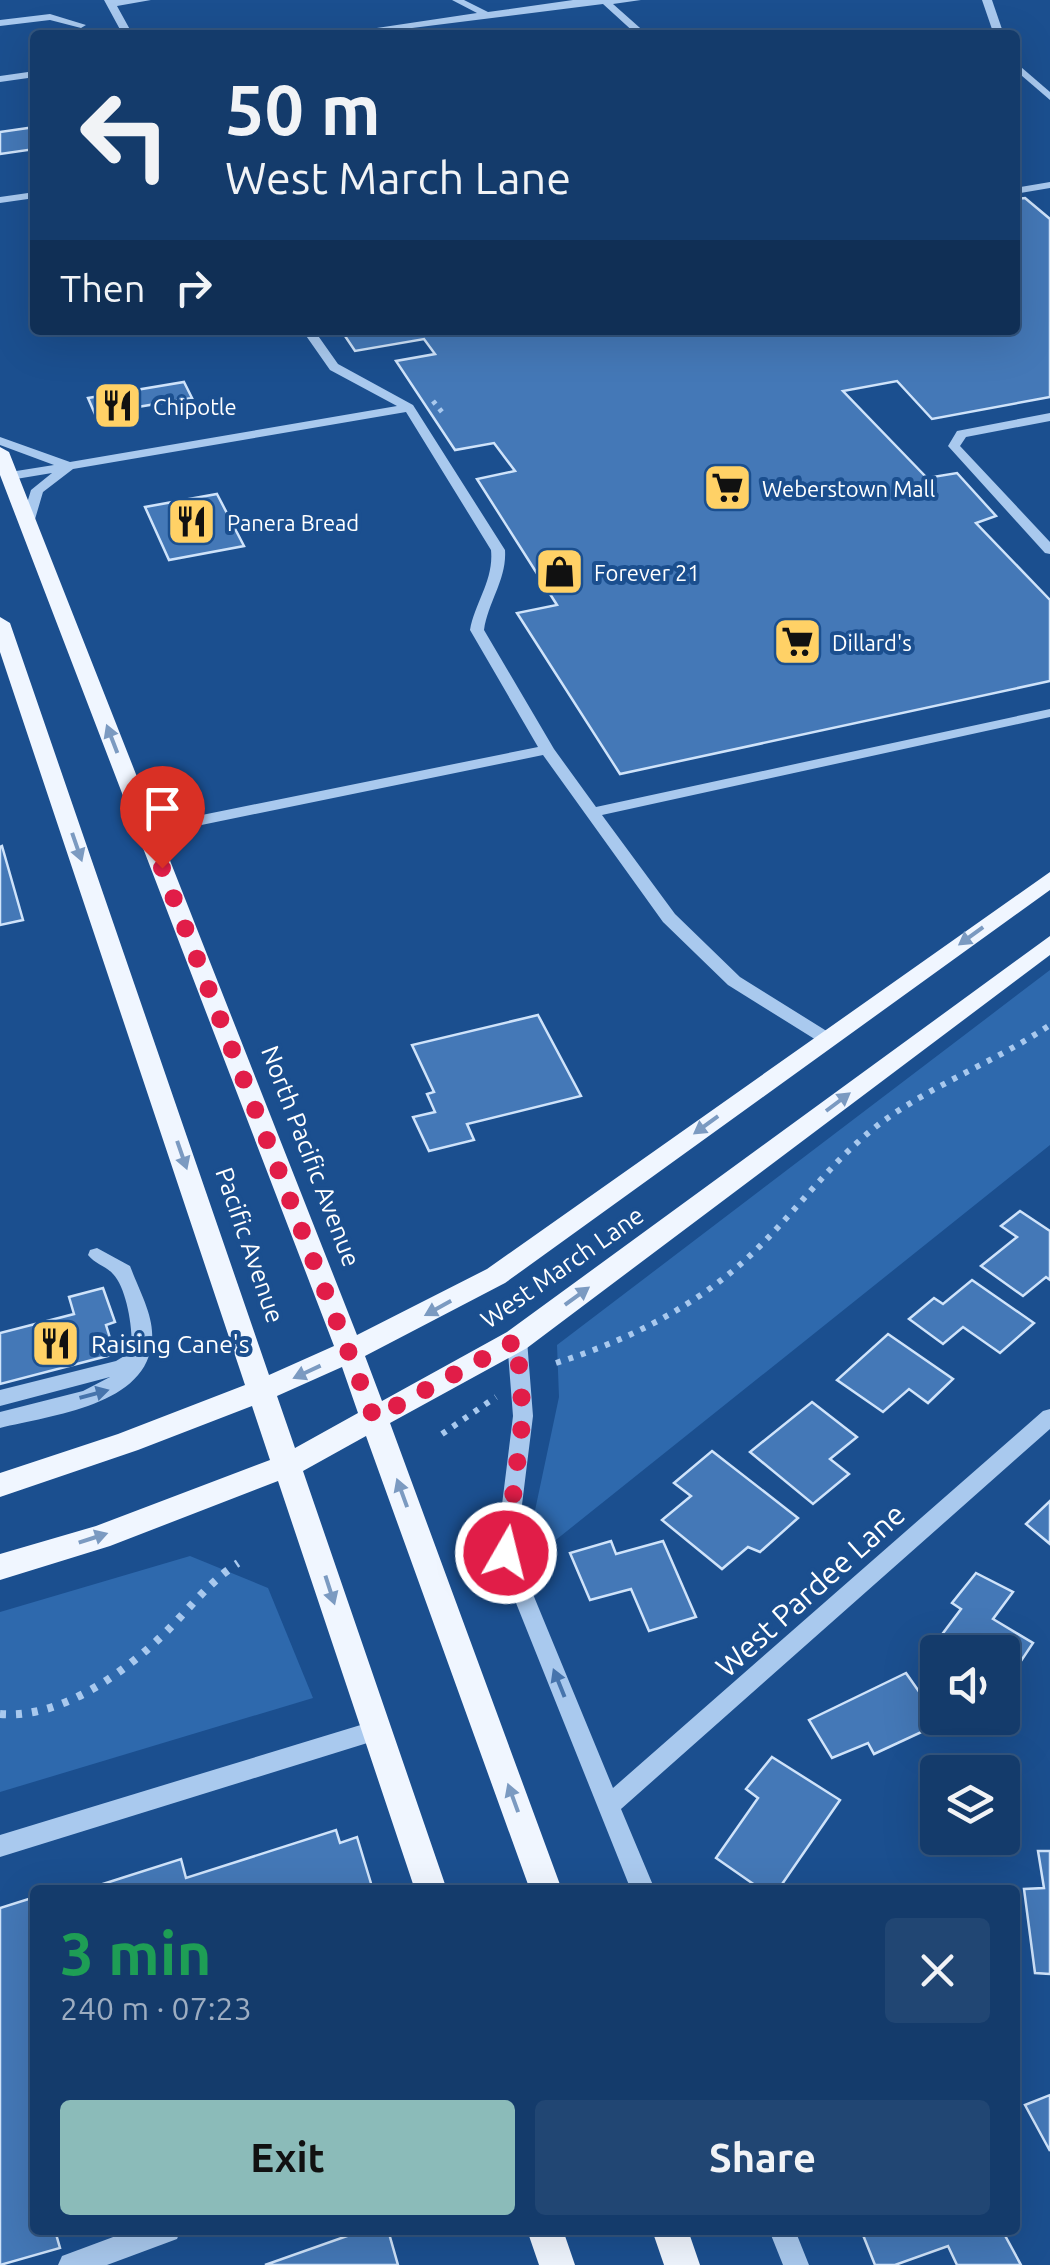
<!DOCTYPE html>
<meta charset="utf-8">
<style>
:root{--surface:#143b6b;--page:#214673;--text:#f1f3f6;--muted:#9dadc1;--line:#33557e;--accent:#8bbbb9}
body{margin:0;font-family:Ubuntu,sans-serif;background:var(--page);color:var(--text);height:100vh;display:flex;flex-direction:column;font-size:38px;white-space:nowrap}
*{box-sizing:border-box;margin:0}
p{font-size:32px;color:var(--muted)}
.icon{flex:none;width:55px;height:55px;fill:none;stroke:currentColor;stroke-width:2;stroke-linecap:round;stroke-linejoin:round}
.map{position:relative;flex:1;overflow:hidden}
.details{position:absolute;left:30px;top:1885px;width:990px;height:350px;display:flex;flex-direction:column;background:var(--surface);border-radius:10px;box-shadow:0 10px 40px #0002,0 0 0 2px var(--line)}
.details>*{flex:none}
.hud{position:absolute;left:30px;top:30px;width:990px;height:305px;border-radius:10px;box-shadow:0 10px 40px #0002,0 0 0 2px var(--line);background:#143b6b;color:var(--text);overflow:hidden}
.buttons{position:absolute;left:920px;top:1635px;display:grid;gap:20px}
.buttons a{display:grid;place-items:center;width:100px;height:100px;border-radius:10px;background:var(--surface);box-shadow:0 10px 40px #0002,0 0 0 2px var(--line);font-size:50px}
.pin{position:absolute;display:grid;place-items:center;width:85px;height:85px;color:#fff;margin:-102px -42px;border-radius:50% 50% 50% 0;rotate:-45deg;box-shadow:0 0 10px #0007}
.pin .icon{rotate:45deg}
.me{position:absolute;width:110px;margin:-55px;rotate:8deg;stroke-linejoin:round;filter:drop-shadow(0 0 8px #0008)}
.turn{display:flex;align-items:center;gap:35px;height:210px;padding:0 30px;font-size:45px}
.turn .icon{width:130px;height:130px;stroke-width:2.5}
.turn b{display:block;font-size:70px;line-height:85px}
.then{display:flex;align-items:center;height:95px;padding:0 30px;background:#0003;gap:20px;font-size:38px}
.round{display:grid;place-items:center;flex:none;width:105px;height:105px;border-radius:10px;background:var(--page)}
.headline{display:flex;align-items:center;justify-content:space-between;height:170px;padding:0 30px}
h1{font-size:60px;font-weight:700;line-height:75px;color:#1e9e55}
.cta{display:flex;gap:20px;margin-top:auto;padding:20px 30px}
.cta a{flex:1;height:115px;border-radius:10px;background:var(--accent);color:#111;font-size:40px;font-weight:700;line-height:115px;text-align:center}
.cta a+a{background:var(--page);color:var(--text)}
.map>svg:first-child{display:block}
.green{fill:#2e69ad}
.building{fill:#4478b7;stroke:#cfe3fa;stroke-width:2.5}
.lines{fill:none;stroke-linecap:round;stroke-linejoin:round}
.path-far2{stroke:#a9c9ee;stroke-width:5;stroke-dasharray:4 6;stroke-linecap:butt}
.path-far1{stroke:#a9c9ee;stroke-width:6;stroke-dasharray:5 8;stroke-linecap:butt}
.path{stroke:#a9c9ee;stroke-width:8;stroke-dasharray:6 10;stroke-linecap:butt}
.minor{fill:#a9c9ee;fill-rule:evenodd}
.major{fill:#f0f6ff;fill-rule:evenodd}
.oneway{fill:#7b9ac1}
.oneway2{fill:#4674ac}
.route{stroke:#e11d48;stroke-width:18;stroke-dasharray:0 32.4}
.labels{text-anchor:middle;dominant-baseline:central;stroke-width:8;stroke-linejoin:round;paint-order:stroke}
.far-poi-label{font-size:22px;fill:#fff;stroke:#1b4f8f;text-anchor:start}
.street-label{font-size:25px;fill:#fff;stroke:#1b4f8f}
.poi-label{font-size:25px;fill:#fff;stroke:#1b4f8f;text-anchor:start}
.near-street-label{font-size:30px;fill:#fff;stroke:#1b4f8f}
</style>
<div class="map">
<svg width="1050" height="2265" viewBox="0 0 1050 2265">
<rect width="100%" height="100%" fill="#1b4f8f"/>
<g class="green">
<polygon points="1050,970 1050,1145 552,1543 526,1553 559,1397 557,1345"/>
<polygon points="190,1556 268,1588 313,1698 0,1792 0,1612"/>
</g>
<g class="building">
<polygon points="35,127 35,149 0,154 0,132"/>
<polygon points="1025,198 1050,219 1050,397 932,419 897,381 843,391 927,478 957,473 996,516 976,523 1050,600 1050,681 620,774 517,613 557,605 477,479 515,471 494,443 455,450 396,361 435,354 424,339 355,351 341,330 1015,330 1015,199"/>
<polygon points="184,382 192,398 95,414 88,398"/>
<polygon points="217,494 244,546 169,560 145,507"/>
<polygon points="2,846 23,920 0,925 0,847"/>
<polygon points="538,1015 581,1096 467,1124 474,1140 429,1151 413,1117 435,1112 427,1094 434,1092 412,1045"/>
<polygon points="1020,1211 1050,1231 1050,1280 1046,1277 1023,1296 981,1266 1017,1237 1001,1226"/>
<polygon points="972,1280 1034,1323 1000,1353 963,1327 943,1344 909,1319 934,1298 943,1304"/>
<polygon points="103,1288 115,1322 106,1325 115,1354 0,1384 0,1333 74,1314 69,1297"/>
<polygon points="888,1334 953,1379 928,1403 909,1389 883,1412 837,1380"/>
<polygon points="812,1402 857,1437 830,1459 849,1474 813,1504 750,1452"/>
<polygon points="712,1451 798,1518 760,1552 748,1547 722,1569 662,1520 691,1496 674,1483"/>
<polygon points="1050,1501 1050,1544 1026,1524"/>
<polygon points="611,1541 616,1554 663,1541 696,1617 649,1631 631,1589 590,1600 570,1553"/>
<polygon points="976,1573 1013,1592 993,1619 1033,1643 1017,1667 1002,1661 1002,1652 938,1652 938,1669 923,1660 961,1609 952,1603"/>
<polygon points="906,1673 941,1723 874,1754 868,1743 832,1758 809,1720"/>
<polygon points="772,1757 840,1800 778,1890 762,1890 716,1858 758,1798 746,1789"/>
<polygon points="336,1830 340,1843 357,1837 373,1890 84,1890 181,1859 186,1878"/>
<polygon points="1038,1851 1050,1851 1050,1974 1035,1973 1024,1889 1044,1888"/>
<polygon points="35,1897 35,2230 69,2230 56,2234 60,2248 0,2265 0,1908"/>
<polygon points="1050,2095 1050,2151 1025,2105"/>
<polygon points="364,2230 388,2230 398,2265 265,2265"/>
<polygon points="861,2230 1002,2230 1021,2265 957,2265 948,2246 895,2265 875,2265"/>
</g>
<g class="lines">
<polyline class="path-far2" points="433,401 442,412"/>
<g class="path-far1">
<path d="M556,1363c76,-24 147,-60 204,-117 40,-40 73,-86 118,-121 53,-40 117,-63 172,-100"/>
<polyline points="442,1434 496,1397"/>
</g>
<path class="path" d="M0,1714c60,5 123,-40 165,-81 24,-24 44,-51 73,-70"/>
<g class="minor">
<polygon points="104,0 151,0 117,6 133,35 123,35"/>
<polygon points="452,0 464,0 488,12 573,0 641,0 613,4 648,35 637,35 603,4 356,35 330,35 477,13"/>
<polygon points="982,0 992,0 1004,35 994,35"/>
<polygon points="50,14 86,25 81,28 50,20 0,26 0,20"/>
<polygon points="1015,62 1050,92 1050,100 1015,70"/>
<polygon points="35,71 35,77 0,82 0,76"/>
<polygon points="1050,182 1050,188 1015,194 1015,188"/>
<polygon points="35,192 35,198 0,203 0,197"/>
<path d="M302,330h12l24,34 75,41 92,145c2,29 -17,52 -21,80l70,119 42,58 454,-98v8l-448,98 73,99 65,63 93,58 2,4 -2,4h-12l-93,-58 -65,-63 -120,-167 -395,81 -5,-2 -3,-3 3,-3 5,-2 390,-79 -68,-117c5,-28 24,-50 21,-80l-85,-138 -333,57 -30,23 -10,34 -5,1 -7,-4 10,-33 21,-17 -42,7 -6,-4 6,-4 44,-7 -54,-20v-8l70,25 327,-56 -67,-36z"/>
<polygon points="1050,413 1050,421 966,437 960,446 1050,542 1050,554 1045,553 948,446 957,431"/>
<path d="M97,1248l33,18 2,5c8,21 22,46 20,68 -3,67 -101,76 -152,89v-16l83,-21 27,-14 -110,29v-16l116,-29 15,-9c3,-19 -4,-64 -18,-78 -7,-8 -18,-10 -25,-19l2,-5z"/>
<polygon points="517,1333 524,1335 527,1340 533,1416 516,1553 613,1788 1043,1411 1050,1409 1050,1429 621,1809 655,1890 631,1890 496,1553 513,1416 507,1340 510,1335"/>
<polygon points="377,1720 385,1723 388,1730 385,1737 377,1740 0,1857 0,1835"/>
<polygon points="132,2230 181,2230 177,2239 107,2265 58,2265 62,2256"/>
<polygon points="769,2230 795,2230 809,2265 783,2265"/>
</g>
<g class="major">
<path d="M0,447l9,5 348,883 130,-66 563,-397v18l-545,393 -140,73 17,45 125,-69 543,-396v19l-523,393 -137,75 172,467h-32l-164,-454 -63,35 144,419h-32l-137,-409 -168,65 -110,34v-26l96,-28 174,-66 -18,-54 -114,44 -138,47v-24l118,-39 127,-49 -245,-733v-35l10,6 259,752 65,-29 -334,-871zM342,1367l16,46 -63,35 -18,-52z"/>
<polygon points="527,2230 563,2230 575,2265 539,2265"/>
<polygon points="652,2230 688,2230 700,2265 664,2265"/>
</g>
</g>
<defs><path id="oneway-solid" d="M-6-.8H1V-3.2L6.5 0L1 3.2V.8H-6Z" transform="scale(2.5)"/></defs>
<g class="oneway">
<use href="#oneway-solid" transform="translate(112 739) rotate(-111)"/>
<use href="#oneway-solid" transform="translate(77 847) rotate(71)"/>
<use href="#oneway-solid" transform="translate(971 936) rotate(144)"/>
<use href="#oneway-solid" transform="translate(838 1102) rotate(-37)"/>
<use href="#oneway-solid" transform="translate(706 1125) rotate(144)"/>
<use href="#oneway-solid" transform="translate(182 1155) rotate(71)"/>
<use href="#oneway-solid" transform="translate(577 1296) rotate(-36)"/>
<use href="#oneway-solid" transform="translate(438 1308) rotate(151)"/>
<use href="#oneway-solid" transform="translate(307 1372) rotate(155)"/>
<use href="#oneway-solid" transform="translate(402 1493) rotate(-110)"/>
<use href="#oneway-solid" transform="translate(93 1538) rotate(-18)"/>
<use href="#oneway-solid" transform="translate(330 1590) rotate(72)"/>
<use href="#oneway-solid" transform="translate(513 1798) rotate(-110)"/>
</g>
<g class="oneway2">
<use href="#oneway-solid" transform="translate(94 1394) rotate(-15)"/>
<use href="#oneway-solid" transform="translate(559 1683) rotate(-112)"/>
</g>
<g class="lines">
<polyline class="route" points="162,868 374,1418 517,1340 523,1416 506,1553"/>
</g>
<defs>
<symbol id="restaurant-square" viewBox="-11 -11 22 22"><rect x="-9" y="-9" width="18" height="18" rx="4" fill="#ffd166" stroke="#1b4f8f"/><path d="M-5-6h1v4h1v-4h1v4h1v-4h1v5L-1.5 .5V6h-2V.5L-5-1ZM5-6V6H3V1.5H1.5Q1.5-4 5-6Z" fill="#111"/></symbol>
<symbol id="supermarket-square" viewBox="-11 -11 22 22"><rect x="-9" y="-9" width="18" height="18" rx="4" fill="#ffd166" stroke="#1b4f8f"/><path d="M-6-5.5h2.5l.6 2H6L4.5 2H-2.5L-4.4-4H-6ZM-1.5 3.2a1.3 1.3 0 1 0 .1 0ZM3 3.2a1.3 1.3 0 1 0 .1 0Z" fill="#111"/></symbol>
<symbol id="shop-square" viewBox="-11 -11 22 22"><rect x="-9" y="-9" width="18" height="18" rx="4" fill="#ffd166" stroke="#1b4f8f"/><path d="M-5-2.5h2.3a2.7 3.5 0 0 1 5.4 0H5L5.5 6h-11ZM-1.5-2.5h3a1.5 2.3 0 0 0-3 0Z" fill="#111"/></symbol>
</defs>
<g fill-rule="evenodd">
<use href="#restaurant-square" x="90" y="378" width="55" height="55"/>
<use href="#supermarket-square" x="700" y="460" width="55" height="55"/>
<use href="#restaurant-square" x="164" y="494" width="55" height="55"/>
<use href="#shop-square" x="532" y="544" width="55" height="55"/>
<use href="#supermarket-square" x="770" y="614" width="55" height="55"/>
<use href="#restaurant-square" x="28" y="1316" width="55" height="55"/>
</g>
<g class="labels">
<g class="far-poi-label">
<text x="153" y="406">Chipotle</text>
<text x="762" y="488">Weberstown Mall</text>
<text x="227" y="522">Panera Bread</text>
<text x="594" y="572">Forever 21</text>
<text x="832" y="642">Dillard's</text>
</g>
<g class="street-label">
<text transform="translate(311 1156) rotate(69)">North Pacific Avenue</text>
<text transform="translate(250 1245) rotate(71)">Pacific Avenue</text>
<text transform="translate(562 1267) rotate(-35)">West March Lane</text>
</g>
<g class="poi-label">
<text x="91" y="1344">Raising Cane's</text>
</g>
<g class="near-street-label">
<text transform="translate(810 1590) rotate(-42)">West Pardee Lane</text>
</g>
</g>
</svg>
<div class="buttons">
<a><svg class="icon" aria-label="sound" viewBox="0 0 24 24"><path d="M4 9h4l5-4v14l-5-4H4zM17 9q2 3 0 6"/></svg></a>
<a><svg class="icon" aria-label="layers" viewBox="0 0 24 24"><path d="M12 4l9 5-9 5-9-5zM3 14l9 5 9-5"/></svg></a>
</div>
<div class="pin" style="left:162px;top:868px;background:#d93025"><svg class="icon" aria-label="arrive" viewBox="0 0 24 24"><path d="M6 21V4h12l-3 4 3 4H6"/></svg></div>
<svg class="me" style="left:506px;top:1553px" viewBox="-20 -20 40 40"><circle r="17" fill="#e11d48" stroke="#fff" stroke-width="3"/><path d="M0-11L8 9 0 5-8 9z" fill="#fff"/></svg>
<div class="hud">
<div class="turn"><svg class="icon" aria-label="left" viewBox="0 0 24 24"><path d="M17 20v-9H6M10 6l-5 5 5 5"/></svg><div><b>50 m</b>West March Lane</div></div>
<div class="then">Then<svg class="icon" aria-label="right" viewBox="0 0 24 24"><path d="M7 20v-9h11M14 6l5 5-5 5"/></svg></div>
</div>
<section class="details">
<div class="headline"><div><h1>3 min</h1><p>240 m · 07:23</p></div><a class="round"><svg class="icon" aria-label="close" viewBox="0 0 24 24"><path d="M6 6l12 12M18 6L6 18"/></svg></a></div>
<div class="cta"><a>Exit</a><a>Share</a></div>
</section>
</div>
